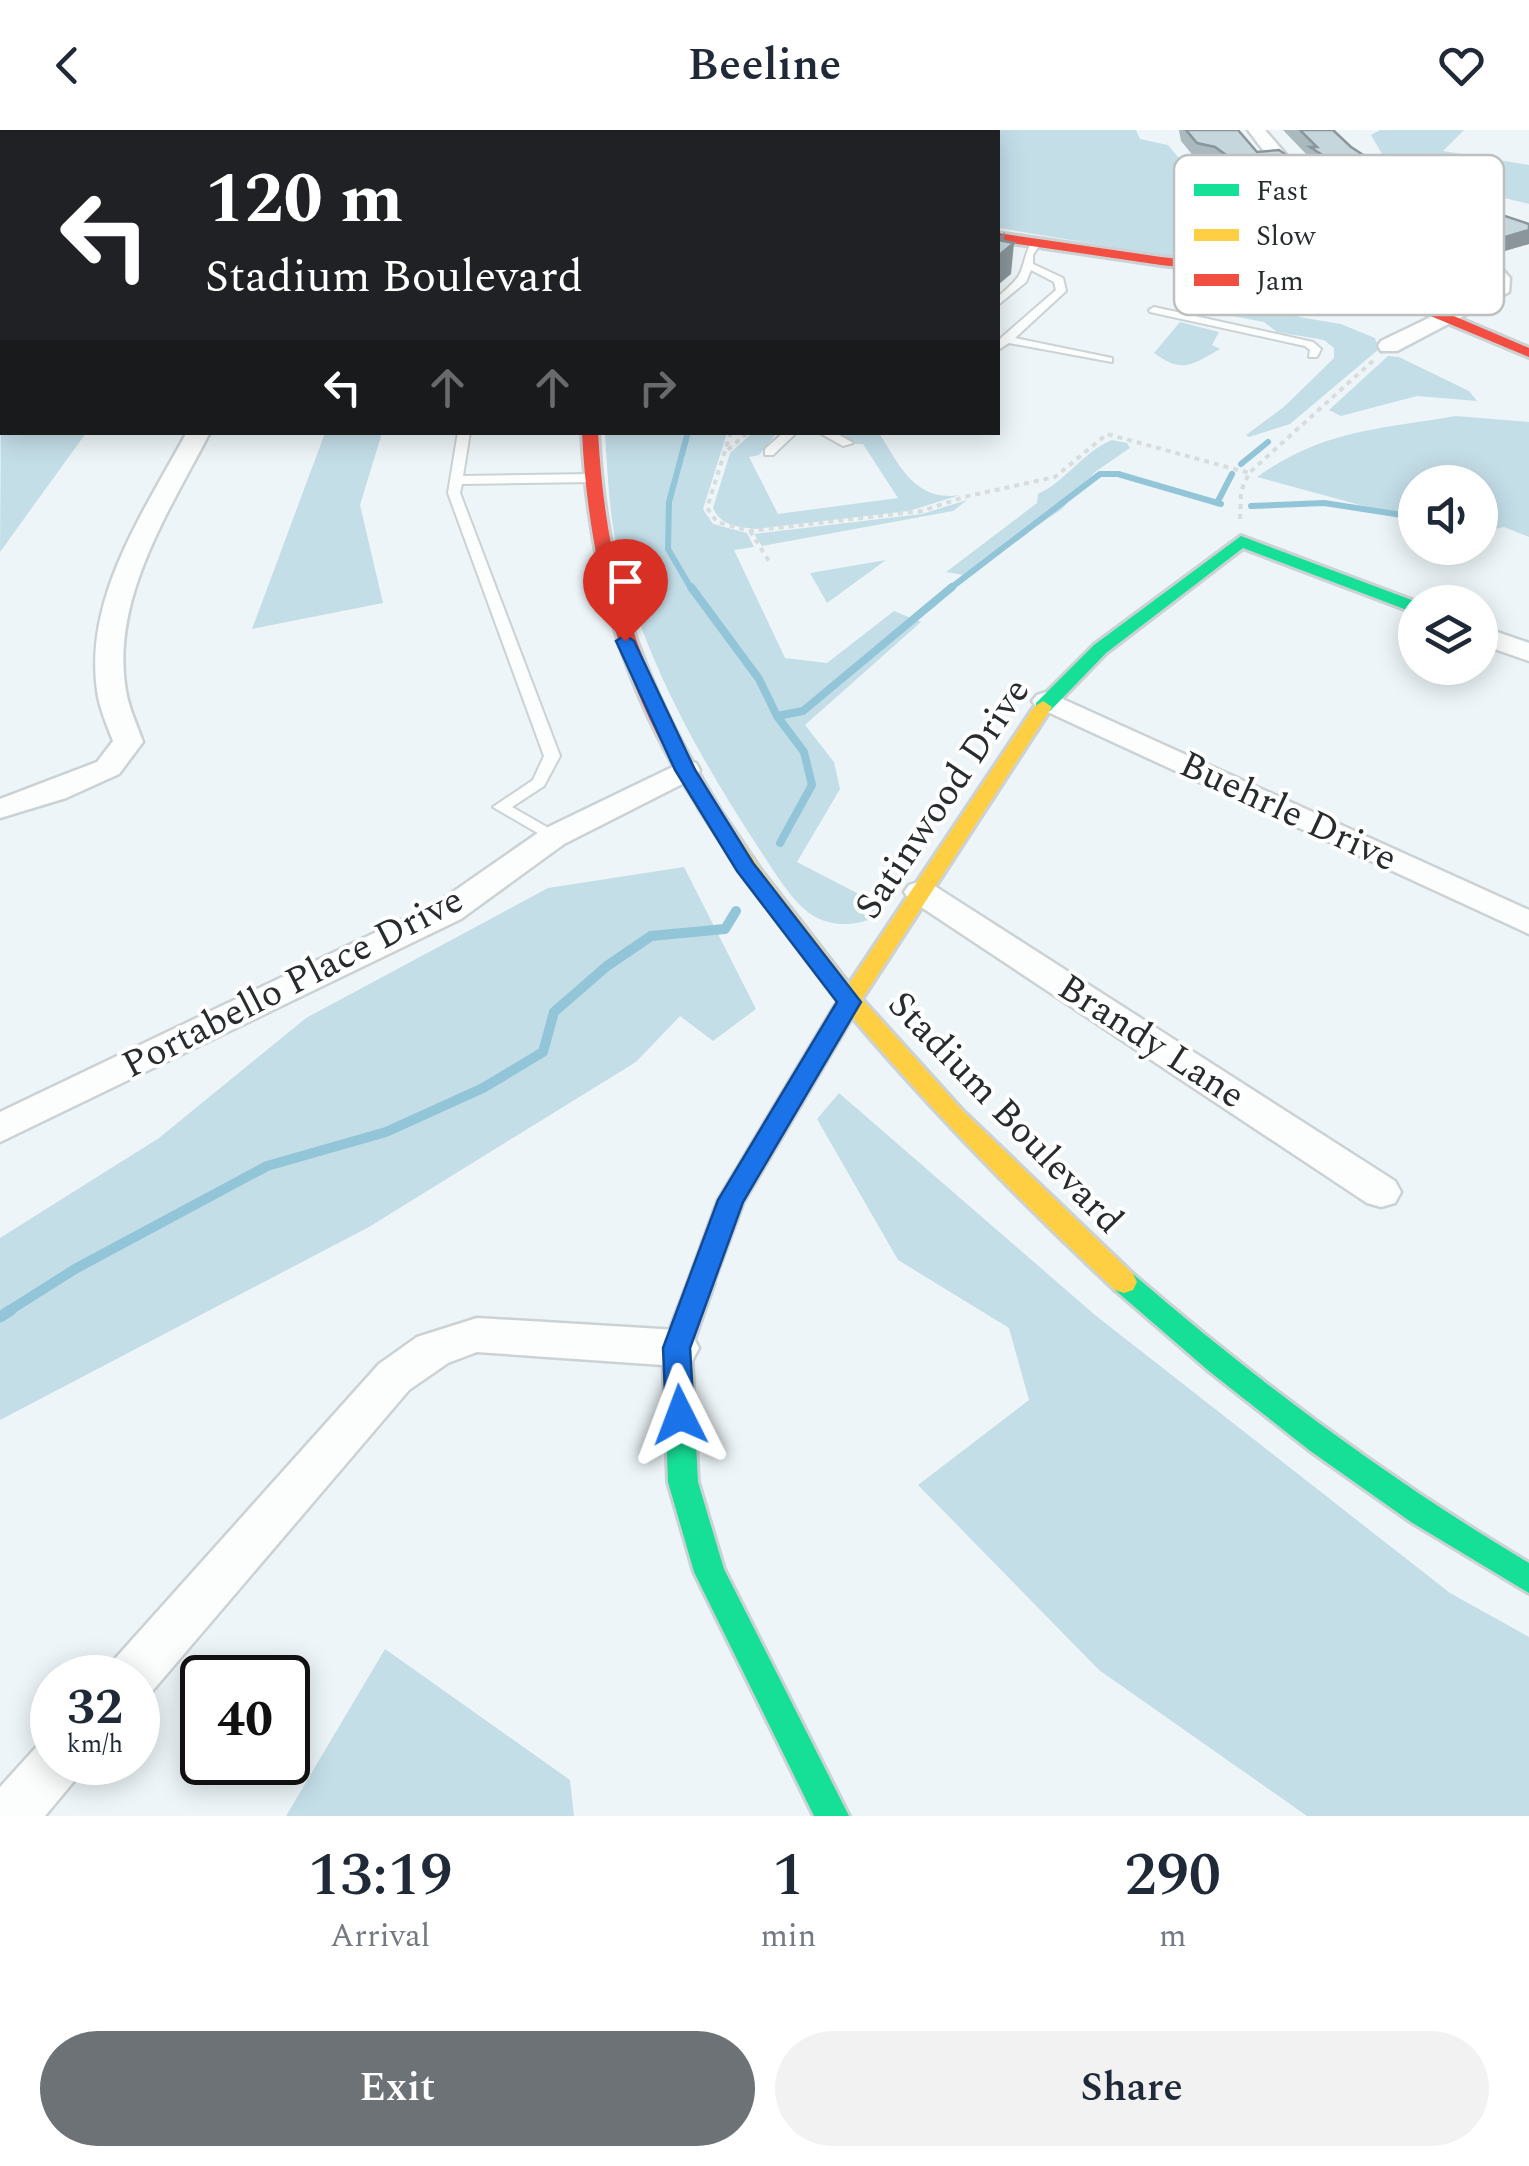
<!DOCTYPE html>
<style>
:root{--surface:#fff;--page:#f2f2f3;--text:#1f2937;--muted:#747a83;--accent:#6c7275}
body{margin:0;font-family:Spectral,serif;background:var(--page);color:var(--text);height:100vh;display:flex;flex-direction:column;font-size:38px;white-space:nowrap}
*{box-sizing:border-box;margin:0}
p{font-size:32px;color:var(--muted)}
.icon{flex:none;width:55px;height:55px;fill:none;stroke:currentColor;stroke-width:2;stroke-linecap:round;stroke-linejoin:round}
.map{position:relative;height:1686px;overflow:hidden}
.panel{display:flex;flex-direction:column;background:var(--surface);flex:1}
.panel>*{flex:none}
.guide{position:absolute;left:0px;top:0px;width:1000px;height:305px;box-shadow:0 5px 25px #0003;background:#202124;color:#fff;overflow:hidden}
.controls{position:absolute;left:1398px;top:335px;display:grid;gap:20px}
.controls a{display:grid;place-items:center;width:100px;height:100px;border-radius:50%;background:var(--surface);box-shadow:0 5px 25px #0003;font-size:50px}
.speed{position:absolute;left:30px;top:1525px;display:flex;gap:20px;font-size:50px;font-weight:700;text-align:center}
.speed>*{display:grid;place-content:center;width:130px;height:130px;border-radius:50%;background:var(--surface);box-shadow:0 5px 25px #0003;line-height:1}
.speed small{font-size:25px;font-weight:400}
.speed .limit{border:5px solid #111;border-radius:15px;background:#fff;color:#111}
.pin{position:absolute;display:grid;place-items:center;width:85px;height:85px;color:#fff;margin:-102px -42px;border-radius:50% 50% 50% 0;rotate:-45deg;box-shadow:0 0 10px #0007}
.pin .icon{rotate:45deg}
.me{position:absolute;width:110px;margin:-55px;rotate:357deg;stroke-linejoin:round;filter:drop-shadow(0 0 8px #0008)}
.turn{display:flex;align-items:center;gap:35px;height:210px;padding:0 40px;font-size:45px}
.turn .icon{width:130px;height:130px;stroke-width:2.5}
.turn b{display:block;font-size:70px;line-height:85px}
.lanes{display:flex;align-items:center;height:95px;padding:0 40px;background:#0003;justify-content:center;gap:50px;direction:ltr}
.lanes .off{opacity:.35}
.eta{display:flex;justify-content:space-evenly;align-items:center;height:170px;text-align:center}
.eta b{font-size:60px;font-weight:600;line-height:70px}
.button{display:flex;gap:20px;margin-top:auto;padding:20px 40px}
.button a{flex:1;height:115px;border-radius:60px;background:var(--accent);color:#fff;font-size:40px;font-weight:600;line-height:115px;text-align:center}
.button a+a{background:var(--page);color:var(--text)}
header{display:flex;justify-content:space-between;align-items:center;height:130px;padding:0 40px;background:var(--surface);font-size:45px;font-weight:600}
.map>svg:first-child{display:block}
.green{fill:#c4dee8}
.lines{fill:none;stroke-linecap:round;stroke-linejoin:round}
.stream-far3{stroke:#93c5d8;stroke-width:6}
.stream-far2{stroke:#93c5d8;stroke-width:8}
.stream-far1{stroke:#93c5d8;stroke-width:10}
.stream{stroke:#93c5d8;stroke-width:11}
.lane-casing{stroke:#ccd2d4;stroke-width:4}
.street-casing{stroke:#ccd2d4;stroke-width:5}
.fast-casing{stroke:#ccd2d4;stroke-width:6}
.slow-casing{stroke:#ccd2d4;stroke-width:6}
.jam-casing{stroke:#ccd2d4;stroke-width:6}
.path-far1{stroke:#d9dcdd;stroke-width:2.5;stroke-dasharray:4 4;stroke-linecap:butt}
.path{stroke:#d9dcdd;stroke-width:4;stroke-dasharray:5 5;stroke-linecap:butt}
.lane{fill:#fcfefe;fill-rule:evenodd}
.street{fill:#fcfefe;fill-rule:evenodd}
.fast{fill:#16e098;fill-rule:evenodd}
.slow{fill:#ffcf43;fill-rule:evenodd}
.jam{fill:#f24e42;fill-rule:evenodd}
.wall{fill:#a9b9be}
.shaded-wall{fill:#8a969b}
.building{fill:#c5d7dd;stroke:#8a969b;stroke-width:2.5}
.route{fill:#1a73e8;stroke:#114b97;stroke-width:2.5}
.labels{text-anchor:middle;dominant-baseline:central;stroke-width:8;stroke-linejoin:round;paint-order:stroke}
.street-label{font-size:38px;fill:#272c2e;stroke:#fff}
.key{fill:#fff;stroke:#bec0c0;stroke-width:2.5}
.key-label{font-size:28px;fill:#272c2e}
</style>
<header><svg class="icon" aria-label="back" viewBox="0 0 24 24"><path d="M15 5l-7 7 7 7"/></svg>Beeline<svg class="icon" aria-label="heart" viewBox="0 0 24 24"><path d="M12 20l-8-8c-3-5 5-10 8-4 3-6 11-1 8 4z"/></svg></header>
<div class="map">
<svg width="1529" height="1686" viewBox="0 0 1529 1686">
<rect width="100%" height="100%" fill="#edf5f8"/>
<g class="green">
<polygon points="980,0 1136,0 1140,9 1168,15 1222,80 1256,102 1327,131 1321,143 1210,133 998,98 998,2"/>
<polygon points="1380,0 1464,0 1443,21 1529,35 1529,74 1391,40 1371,5"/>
<polygon points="1197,140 1297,153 1288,164 1289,177 1299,187 1341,194 1375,208 1379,219 1290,294 1249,307 1246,305 1285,276 1334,228 1334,218 1324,210 1277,202 1264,192 1206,181 1217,169 1186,146"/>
<polygon points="2,151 2,302 86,303 0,422"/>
<path d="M1180,192l39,10 -7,13 8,4c-29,16 -37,25 -66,4z"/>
<polygon points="1388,226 1399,227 1469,261 1477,271 1417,266 1341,286 1329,280"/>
<path d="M1456,286l73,6v115l-25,-10 -24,5v-50h-65v38l-158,-43c66,-47 122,-48 199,-61z"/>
<polygon points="325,303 382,303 360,375 383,473 252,499"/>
<path d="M605,303h122l-24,76 10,15 34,9 7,14 -20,3 51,108 42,5 67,-52 27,11 -116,103 29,37 6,27 -43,73 89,46c-18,20 -56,21 -77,5 -21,-16 -36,-44 -51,-66 -57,-87 -108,-178 -136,-279 -13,-44 -14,-90 -17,-135z"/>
<path d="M752,303h25l-18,22 -10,2 29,57 120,-16 -35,-54h-8l-20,-11h44c21,33 36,69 81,62l-51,16 -153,18c-18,-2 -35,-3 -43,-21l17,-55z"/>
<path d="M1112,310l15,3 3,5 -35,24 -33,37 -99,66 -17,-3 91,-69 1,-9c28,-13 46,-43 74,-54z"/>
<polygon points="967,370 953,381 762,416 754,404 922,384"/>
<polygon points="886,430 827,473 810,443"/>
<polygon points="684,737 756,879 713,911 680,886 636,932 369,1097 0,1290 0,1108 159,1008 306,888 548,758"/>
<polygon points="839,963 1095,1185 1450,1463 1529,1507 1529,1686 1307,1686 1099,1540 918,1355 1029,1270 1009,1198 898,1130 817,989"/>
<polygon points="385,1519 570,1650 574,1686 286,1686"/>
</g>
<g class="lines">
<g class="stream-far3">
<polyline points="688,302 669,372 668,419 692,460"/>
<polyline points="1241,334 1268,312"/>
<polyline points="1217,373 1232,344"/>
<polyline points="1251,376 1324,373 1415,387"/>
<polyline points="948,460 1100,344 1118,344 1221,374"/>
</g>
<g class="stream-far2">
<polyline points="691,457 759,549 777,586 804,622 812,655 780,713"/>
<polyline points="777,586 803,581 952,457"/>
</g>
<polyline class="stream-far1" points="7,1182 75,1139 267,1036 386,1002 483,958 543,922 554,882 607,836 651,806 725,799 736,781"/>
<polyline class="stream" points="0,1187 11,1180"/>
<defs>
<g id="lane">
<polygon points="2,45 2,51 0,52 0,46"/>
<path d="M1032,112l8,2 -7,11v9l30,14 3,13 -51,47 97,20v4l-103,-19 -11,7v-8l4,-5 54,-47 -2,-8 -23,-12 -5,12 -28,23v-8c6,-6 15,-13 20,-20 7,-11 6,-23 14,-35z"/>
<polygon points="1154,177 1313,212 1321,219 1317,227 1309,227 1310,220 1305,216 1150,182 1149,180"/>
<polygon points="458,302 470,302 463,346 591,344 597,348 591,352 462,354 460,363 560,626 544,656 512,677 559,704 561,707 559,710 553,712 493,677 533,650 544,626 448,363"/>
<polygon points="784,302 797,302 773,325 765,325 765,319"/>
<polygon points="818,302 834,302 853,313 843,316"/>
</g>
<g id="street">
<path d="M1248,0h17l24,28 27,18v8c-28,4 -53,-34 -68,-54z"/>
<polygon points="1423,101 1492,128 1510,148 1509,162 1397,221 1381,221 1378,216 1381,211 1489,159 1490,149 1478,136 1416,111 1416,103"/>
<path d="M187,302h23c-40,78 -100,167 -84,259 3,18 11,34 17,51l-24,32 -53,24 -66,20v-19l97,-37 16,-21c-6,-16 -14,-33 -16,-51 -13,-93 48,-180 90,-258z"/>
<polygon points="1480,496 1529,513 1529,531 1480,514"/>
<polygon points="1047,562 1529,780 1529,804 1037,577 1032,571 1037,565"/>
<polygon points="685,631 696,633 700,640 696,647 564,714 461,789 0,1012 0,982 437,773 542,700"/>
<polygon points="921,751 933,755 1395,1051 1401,1062 1395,1073 1381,1077 1367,1073 909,769 904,762 909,755"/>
<polygon points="477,1188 677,1200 692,1205 699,1218 692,1231 677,1236 477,1222 448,1233 409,1260 149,1565 138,1569 138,1548 106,1548 113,1531 379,1234 417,1207"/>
<polygon points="52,1608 52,1632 83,1632 75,1650 45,1686 0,1686 0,1657 39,1614"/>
</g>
<g id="fast">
<polygon points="1241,406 1417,472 1415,483 1243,418 1106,523 1050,581 1036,581 1036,573 1094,515"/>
<path d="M1124,1141l9,3c125,108 255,205 396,289v30l-118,-71 -102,-72 -99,-78 -95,-82 -4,-8 4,-8z"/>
<polygon points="701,1142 710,1145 714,1153 691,1218 698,1352 724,1439 849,1686 814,1686 694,1442 668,1352 663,1218 688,1153 692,1145"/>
</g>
<path id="slow" d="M1043,571l9,6 -190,292 101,112 170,163 4,8 -4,8 -9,3 -9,-3c-93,-87 -181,-177 -263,-273l-109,185 -33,89 -9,3 -9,-3 -4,-8 30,-82 120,-200 -93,-123 -46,-70 3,-4h14l44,65 89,115 185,-277z"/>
<g id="jam">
<polygon points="536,0 555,0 556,2 538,2"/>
<polygon points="0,64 2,65 2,71 0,72"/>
<polygon points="998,103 1161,127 1333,146 1395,161 1529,218 1529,227 1385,167 1333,154 1161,135 998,111"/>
<path d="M582,302h16c8,149 44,250 121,376l-3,4h-14c-78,-119 -113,-238 -120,-380z"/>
</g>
</defs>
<use href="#lane" class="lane-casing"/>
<use href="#street" class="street-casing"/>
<use href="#fast" class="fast-casing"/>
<use href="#slow" class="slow-casing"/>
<use href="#jam" class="jam-casing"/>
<polyline class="path-far1" points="578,0 588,2"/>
<g class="path">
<polyline points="731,302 707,378 717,392 750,401 922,381 964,367 1055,347 1107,304 1249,343"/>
<polyline points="728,320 748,302"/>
<polyline points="1240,389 1241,361 1249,343 1376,228"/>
<polyline points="750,401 769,431"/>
</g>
<use href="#lane" class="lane"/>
<use href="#street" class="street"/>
<use href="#fast" class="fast"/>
<use href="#slow" class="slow"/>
<use href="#jam" class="jam"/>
</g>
<g class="wall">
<polygon points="1179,0 1238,0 1257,22 1347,67 1462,134 1420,146 1405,142 1356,113 1348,115 1283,78 1280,81 1213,31 1195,28 1181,11"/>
<polygon points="1283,0 1333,0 1351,17 1385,39 1430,61 1529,94 1529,114 1491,125 1360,67 1307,32 1308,26"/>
</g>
<g class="shaded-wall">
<polygon points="38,0 108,0 101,2 31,2"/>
<polygon points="307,0 363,0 357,2 300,2"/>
<polygon points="2,12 2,39 0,39 0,13"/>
<polygon points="1359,98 1356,113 1348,115 1352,100"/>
<polygon points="1529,100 1529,114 1491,125 1495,110"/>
<polygon points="1005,102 1003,122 1014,113 1011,144 998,155 998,108"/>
<polygon points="2,105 2,130 0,131 0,106"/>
<polygon points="1466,118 1462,134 1420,146 1424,130"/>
</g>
<g class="building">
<polygon points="0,0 38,0 31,2 2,2 2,12 0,13"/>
<polygon points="212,0 307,0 300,2 205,2"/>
<polygon points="393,0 473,0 476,2 395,2"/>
<polygon points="1186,0 1238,0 1257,22 1279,20 1347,67 1466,118 1424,130 1408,126 1359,98 1352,100 1285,63 1283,66 1215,17 1197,13"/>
<polygon points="1300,0 1333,0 1351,17 1385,39 1430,61 1529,94 1529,100 1495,110 1364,52 1310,17 1317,17"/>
<polygon points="2,73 2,105 0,106 0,74"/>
<polygon points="998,110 1014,113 998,126"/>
</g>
<polygon class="route" points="625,505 634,511 695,640 753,733 861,872 743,1072 690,1218 694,1285 690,1294 680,1297 670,1294 666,1285 663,1218 718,1070 837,872 737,741 675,640 616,511"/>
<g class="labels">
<g class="street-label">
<text transform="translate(943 669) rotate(-56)">Satinwood Drive</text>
<text transform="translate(1288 682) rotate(25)">Buehrle Drive</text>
<text transform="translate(293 853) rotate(-27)">Portabello Place Drive</text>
<text transform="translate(1151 912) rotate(33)">Brandy Lane</text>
<text transform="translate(1005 983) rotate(46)">Stadium Boulevard</text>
</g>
</g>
<rect x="1174" y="25" width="330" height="160" rx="15" class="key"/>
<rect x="1194" y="54" width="45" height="12" fill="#16e098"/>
<rect x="1194" y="99" width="45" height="12" fill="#ffcf43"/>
<rect x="1194" y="144" width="45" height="12" fill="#f24e42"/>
<g class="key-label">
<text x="1256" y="70">Fast</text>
<text x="1256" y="115">Slow</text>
<text x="1256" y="160">Jam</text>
</g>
</svg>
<div class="controls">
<a><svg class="icon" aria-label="sound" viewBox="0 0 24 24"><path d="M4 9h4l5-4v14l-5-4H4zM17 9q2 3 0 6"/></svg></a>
<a><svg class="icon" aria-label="layers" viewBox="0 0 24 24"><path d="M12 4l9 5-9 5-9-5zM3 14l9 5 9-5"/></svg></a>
</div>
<div class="speed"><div>32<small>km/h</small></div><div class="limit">40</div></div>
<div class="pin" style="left:625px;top:511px;background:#d93025"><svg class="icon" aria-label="arrive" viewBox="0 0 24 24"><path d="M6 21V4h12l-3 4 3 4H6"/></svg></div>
<svg class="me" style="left:680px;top:1285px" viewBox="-20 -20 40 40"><path d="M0-17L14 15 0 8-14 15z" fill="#1a73e8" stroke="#fff" stroke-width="4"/></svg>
<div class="guide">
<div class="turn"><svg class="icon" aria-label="left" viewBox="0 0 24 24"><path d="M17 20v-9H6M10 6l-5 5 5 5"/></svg><div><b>120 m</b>Stadium Boulevard</div></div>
<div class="lanes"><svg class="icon" aria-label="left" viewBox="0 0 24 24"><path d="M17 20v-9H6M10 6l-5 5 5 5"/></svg><svg class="icon off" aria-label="ahead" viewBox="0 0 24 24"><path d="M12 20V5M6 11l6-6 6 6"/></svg><svg class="icon off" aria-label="ahead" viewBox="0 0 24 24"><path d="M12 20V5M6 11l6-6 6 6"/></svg><svg class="icon off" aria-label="right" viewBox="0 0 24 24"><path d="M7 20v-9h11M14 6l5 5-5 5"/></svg></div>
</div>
</div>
<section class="panel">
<div class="eta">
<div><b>13:19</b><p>Arrival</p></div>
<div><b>1</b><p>min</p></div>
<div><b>290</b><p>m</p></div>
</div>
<div class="button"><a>Exit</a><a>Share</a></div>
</section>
